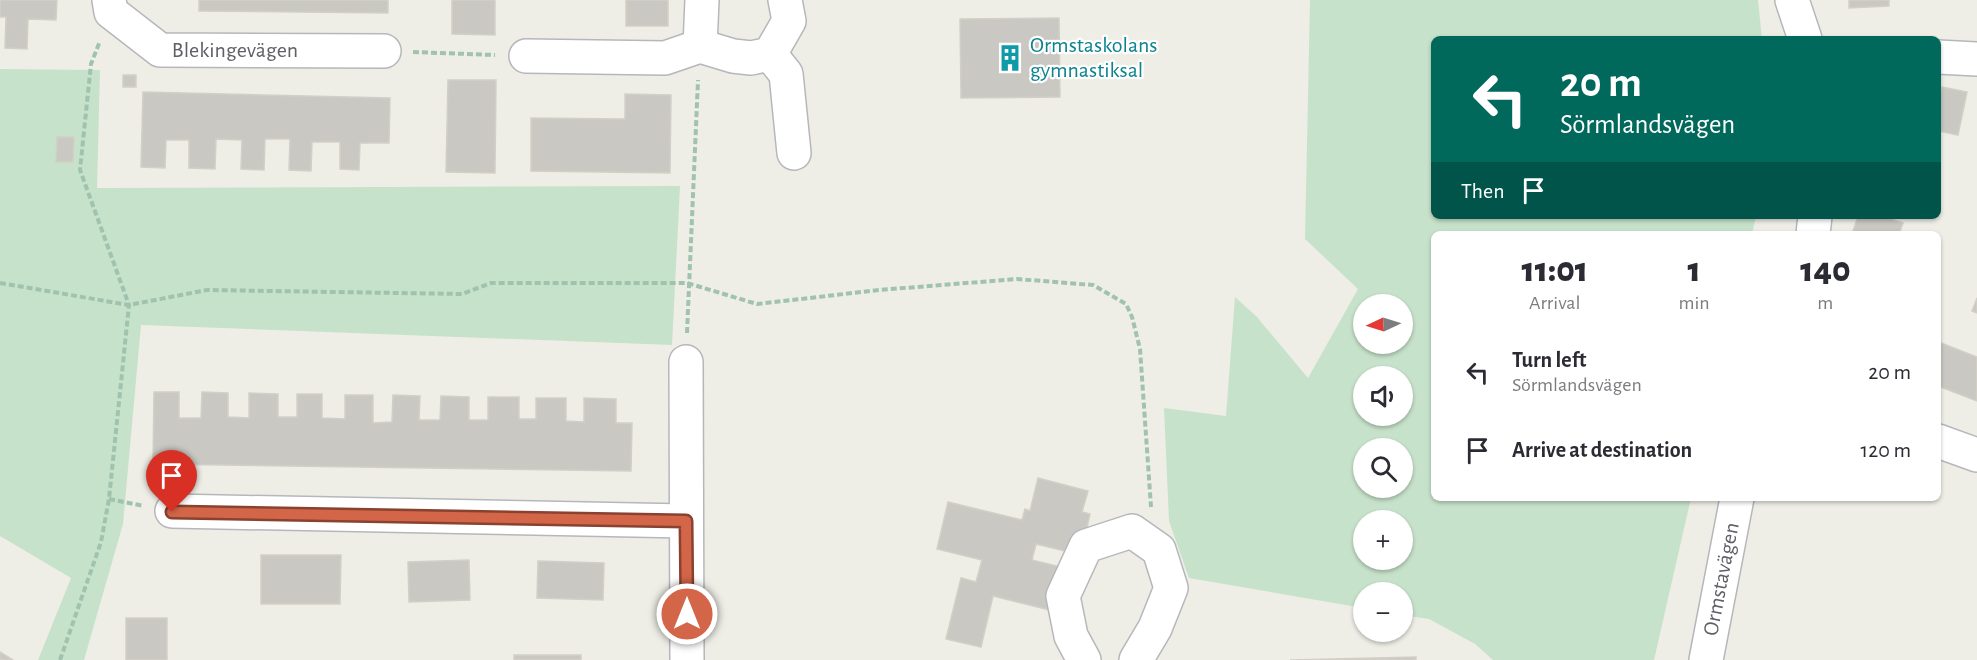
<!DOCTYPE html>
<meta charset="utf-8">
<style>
:root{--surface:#fff;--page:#f2f2f3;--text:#2b2b33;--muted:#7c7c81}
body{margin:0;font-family:"Alegreya Sans",sans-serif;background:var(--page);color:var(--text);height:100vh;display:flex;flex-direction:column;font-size:22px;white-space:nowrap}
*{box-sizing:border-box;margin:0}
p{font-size:20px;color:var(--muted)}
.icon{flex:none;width:33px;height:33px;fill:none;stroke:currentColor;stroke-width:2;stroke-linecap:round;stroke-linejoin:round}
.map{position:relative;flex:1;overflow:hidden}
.drawer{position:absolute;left:1431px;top:231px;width:510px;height:270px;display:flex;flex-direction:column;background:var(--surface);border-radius:9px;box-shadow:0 2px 4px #0004}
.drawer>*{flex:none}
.top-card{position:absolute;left:1431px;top:36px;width:510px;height:183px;border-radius:9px;box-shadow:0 2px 4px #0004;background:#00695c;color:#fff;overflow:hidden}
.needle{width:39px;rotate:266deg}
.tools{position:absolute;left:1353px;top:294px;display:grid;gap:12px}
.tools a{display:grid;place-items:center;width:60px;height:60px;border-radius:50%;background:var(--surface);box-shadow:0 2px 4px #0004;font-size:30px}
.pin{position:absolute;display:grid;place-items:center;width:51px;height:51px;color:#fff;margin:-62px -26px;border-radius:50% 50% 50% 0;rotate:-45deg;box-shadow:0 0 6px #0007}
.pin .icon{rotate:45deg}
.me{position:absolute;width:66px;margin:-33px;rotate:0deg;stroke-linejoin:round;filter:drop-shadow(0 0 4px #0008)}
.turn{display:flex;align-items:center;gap:21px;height:126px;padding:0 30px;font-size:27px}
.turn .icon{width:78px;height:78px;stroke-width:2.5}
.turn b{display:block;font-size:42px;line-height:51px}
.then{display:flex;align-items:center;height:57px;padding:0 30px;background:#0003;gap:12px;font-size:22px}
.eta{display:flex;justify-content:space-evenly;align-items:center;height:102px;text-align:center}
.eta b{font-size:36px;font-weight:800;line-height:42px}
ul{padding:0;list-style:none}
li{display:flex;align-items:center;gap:18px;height:78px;padding:0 30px}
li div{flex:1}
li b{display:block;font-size:22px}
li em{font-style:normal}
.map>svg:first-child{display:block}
.green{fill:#c7e2ca;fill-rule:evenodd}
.building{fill:#cac8c3;stroke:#d2d0c6;stroke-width:1.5}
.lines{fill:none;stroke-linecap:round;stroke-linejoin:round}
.minor-casing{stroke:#b7b7bb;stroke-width:36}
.path{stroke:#a0c2af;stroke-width:4;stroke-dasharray:6 3;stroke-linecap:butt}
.minor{stroke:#fff;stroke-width:33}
.route-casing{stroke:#89422f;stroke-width:15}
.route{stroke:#d36648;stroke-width:10}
.labels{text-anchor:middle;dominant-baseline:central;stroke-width:4.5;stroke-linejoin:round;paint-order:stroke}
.culture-label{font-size:22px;fill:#0d838f;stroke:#fff;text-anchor:start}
.street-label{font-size:22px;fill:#5e6065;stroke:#fff}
</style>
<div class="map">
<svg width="1977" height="660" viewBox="0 0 1977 660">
<rect width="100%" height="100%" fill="#eeeee7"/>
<g class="green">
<path d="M1310,0h448l4,39h-328v177h322l-4,18h-318v264h257l-37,162h-161l-18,-16 -46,-25 -26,-4 -1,-23h-38l-1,16 -174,-30 -20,-57 -5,-113 62,8 9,-119 22,20 51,61 50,-89 -53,-50zM1364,304h38v40h-38zM1364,376h38v40h-38zM1364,448h38v40h-38zM1364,520h38v40h-38z"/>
<polygon points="0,69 100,70 97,188 680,186 672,345 141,325 123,524 84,660 38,660 71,578 0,536"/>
</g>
<g class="building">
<polygon points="0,0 57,0 56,20 28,19 27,49 5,48 6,17 0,17"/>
<polygon points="199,0 388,0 388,13 199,11"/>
<polygon points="452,0 495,0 495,35 452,34"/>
<rect x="626" y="0" width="42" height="26"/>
<polygon points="1849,0 1889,0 1889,6 1849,8"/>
<polygon points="1059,18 1060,97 961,98 960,19"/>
<rect x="123" y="75" width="13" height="12"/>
<polygon points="448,80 496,80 495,173 446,172"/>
<polygon points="1942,87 1967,92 1958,135 1938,131 1938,104"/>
<polygon points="143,92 390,98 389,143 360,143 359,170 340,169 340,142 312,142 311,171 289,170 290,139 265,139 264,170 241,169 242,140 216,139 215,169 189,168 189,140 166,140 165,168 141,167"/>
<polygon points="625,94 671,95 670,173 531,171 531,118 625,119"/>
<polygon points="57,137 74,137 73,162 56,162"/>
<polygon points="1858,216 1881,216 1903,223 1899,234 1852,234"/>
<polygon points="1977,298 1977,313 1972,311"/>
<polygon points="1941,343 1977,357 1977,401 1938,386 1938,351"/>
<polygon points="154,392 179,392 179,418 201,418 202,392 228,393 228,417 249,418 249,393 278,394 278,417 297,417 297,394 322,394 322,418 345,419 345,395 373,395 373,423 392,422 393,395 420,396 419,420 440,420 441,396 469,397 469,420 488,420 488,397 519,397 519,419 536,419 536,398 566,398 566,421 584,422 584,398 616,399 616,423 632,423 631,471 153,464"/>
<polygon points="1038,478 1088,491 1082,512 1090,514 1084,541 1073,553 1036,544 1032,560 1065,568 1054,611 993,596 981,647 946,639 961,578 976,582 982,560 937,549 948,502 1022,520 1025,509 1030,511"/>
<polygon points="261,555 341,555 340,604 261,604"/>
<polygon points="469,560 470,600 409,602 408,562"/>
<polygon points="538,561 604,563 603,600 537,598"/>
<rect x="126" y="618" width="41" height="42"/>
<polygon points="0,652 13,660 0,660"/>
<rect x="514" y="655" width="67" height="5"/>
<polygon points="1416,657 1416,660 1290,660"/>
</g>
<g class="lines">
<defs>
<g id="minor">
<polyline points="109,0 111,12 160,50 384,51"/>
<polyline points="702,0 700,46 733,56 751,58 770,54 789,21 785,0"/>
<polyline points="1792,0 1805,39"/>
<polyline points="770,54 786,74 794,153"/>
<polyline points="526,56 665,58 700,46"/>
<polyline points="1938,57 1977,59"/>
<polyline points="1813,234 1815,216"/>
<polyline points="686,362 687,660"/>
<polyline points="1938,441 1977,455"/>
<polyline points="172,511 686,521"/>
<polyline points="1084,660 1071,636 1063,596 1086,546 1132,531 1159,550 1171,588 1155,628 1136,660"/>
<polyline points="1706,660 1737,498"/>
</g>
</defs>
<use href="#minor" class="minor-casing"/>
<g class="path">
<polyline points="413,52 495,55"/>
<polyline points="0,283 129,305 207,290 462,294 491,283 687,283 757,304 879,290 1017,279 1093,285 1126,304 1132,317 1140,349 1151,507"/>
<polyline points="687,333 698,80"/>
<polyline points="109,499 144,506"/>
<polyline points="60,660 101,542 109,499 129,305 80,170 91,64 100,41"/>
</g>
<use href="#minor" class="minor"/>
</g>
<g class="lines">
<defs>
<polyline id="route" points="172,512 686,521 687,614"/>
</defs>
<use href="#route" class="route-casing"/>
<use href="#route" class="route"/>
</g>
<defs>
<symbol id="building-bare" viewBox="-9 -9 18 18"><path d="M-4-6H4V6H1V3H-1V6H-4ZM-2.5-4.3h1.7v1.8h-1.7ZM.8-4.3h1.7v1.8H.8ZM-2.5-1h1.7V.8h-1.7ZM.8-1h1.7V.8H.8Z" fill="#0f9aa8" stroke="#fff" stroke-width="2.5" paint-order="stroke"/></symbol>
</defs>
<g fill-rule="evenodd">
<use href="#building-bare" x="991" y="39" width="38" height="38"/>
</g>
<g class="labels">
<g class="culture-label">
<text x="1030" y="45">Ormstaskolans<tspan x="1030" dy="25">gymnastiksal</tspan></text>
</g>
<g class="street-label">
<text x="235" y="50">Blekingevägen</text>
<text transform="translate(1721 579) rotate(-79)">Ormstavägen</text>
</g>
</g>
</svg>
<div class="tools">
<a><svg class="needle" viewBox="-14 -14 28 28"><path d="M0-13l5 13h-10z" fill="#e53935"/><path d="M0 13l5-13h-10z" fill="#7c7c81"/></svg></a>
<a><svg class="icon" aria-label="sound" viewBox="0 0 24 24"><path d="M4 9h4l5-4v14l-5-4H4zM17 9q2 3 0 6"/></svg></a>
<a><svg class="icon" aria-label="search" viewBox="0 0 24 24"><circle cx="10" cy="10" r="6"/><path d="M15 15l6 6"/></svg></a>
<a>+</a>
<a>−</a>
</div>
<div class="pin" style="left:172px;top:512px;background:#d93025"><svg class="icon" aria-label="arrive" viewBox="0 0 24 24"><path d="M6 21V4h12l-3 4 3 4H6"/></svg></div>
<svg class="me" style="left:687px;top:614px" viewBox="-20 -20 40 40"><circle r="17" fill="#d36648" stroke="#fff" stroke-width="3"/><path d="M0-11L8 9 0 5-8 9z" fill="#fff"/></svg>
<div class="top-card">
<div class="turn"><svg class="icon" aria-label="left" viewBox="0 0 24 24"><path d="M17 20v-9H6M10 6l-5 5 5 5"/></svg><div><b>20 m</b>Sörmlandsvägen</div></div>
<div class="then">Then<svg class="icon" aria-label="arrive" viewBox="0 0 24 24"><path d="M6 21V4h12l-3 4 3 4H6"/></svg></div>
</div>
<section class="drawer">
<div class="eta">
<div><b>11:01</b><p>Arrival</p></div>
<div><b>1</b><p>min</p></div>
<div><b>140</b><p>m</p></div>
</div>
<ul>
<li><svg class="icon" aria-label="left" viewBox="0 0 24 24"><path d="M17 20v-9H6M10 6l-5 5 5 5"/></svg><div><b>Turn left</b><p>Sörmlandsvägen</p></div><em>20 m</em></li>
<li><svg class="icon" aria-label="arrive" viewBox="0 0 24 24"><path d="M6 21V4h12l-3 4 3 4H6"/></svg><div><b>Arrive at destination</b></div><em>120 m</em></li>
</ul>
</section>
</div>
